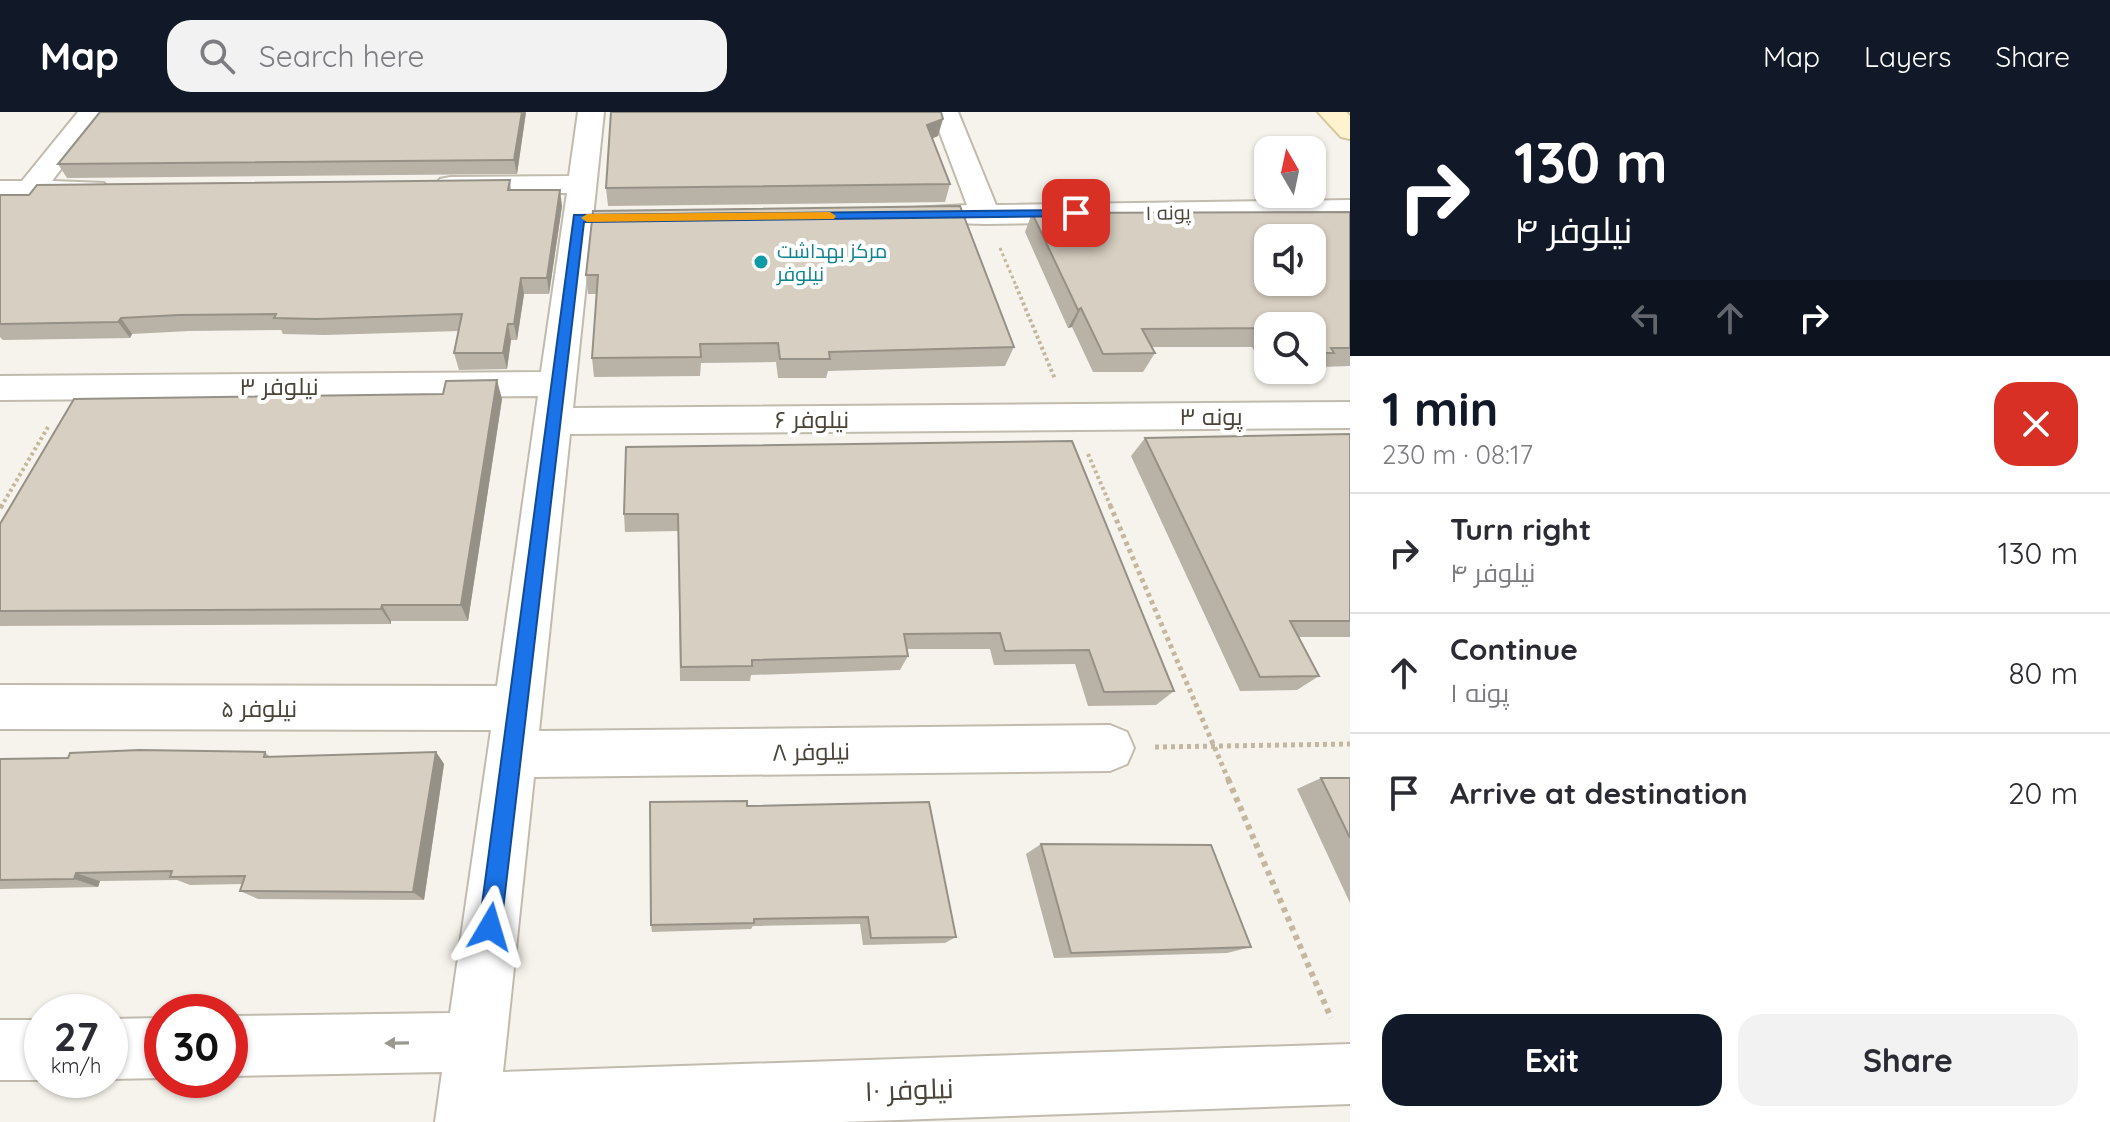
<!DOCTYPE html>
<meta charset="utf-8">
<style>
:root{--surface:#fff;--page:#f2f2f3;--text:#2b2b33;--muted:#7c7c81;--line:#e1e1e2;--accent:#111827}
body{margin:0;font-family:Quicksand,Cairo,sans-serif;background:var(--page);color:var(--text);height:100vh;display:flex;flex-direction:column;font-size:30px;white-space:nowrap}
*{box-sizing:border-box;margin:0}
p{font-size:26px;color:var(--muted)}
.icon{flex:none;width:44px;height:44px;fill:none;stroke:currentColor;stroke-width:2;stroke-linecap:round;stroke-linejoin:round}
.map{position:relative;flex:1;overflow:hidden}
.drawer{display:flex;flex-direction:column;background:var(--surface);width:760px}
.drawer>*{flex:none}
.hud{background:#111827;color:#fff;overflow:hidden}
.needle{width:52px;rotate:351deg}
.buttons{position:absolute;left:1254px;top:24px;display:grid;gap:16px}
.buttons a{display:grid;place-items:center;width:72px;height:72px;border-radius:16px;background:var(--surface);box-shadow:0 2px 6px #0004;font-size:40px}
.speed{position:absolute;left:24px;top:882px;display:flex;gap:16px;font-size:40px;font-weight:700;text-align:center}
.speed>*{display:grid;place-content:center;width:104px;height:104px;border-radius:50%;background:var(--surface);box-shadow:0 2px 6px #0004;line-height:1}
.speed small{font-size:20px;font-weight:400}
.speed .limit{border:12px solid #d22;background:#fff;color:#111}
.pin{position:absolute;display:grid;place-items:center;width:68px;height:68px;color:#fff;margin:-34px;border-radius:16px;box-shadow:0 4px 12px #0006}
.me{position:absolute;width:88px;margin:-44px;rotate:7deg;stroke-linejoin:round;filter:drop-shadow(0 0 6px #0008)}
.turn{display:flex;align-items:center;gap:28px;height:168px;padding:0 32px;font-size:36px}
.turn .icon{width:104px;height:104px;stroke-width:2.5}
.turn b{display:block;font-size:56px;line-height:68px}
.lanes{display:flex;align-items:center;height:76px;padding:0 32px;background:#0003;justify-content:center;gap:40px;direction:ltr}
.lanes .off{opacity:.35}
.round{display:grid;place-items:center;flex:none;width:84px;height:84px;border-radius:24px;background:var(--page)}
.head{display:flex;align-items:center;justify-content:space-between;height:136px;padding:0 32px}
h1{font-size:48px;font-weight:700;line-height:60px;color:var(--accent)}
.primary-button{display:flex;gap:16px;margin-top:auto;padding:16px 32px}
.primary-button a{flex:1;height:92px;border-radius:24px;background:var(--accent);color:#fff;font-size:32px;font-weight:700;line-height:92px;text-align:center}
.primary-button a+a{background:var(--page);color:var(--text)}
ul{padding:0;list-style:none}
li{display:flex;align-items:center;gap:24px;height:120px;padding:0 32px;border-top:2px solid var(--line)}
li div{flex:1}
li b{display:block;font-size:30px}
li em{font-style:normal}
header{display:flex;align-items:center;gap:48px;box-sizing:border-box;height:112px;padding:0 40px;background:var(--accent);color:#fff}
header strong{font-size:38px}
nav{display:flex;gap:44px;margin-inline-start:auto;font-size:28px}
.search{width:560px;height:72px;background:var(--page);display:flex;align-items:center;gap:20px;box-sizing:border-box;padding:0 28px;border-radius:24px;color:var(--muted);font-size:30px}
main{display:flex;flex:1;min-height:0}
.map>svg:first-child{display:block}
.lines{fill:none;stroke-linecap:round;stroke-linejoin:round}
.street-casing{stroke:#c1bbae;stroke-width:4}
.secondary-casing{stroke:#d4c79c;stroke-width:4}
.path-far3{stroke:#c3b7a0;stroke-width:3;stroke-dasharray:3 3;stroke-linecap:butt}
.path-far2{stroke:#c3b7a0;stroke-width:4;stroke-dasharray:3 3;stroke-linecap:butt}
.path-far1{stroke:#c3b7a0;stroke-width:5;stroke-dasharray:4 4;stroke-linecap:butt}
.path{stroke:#c3b7a0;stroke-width:6;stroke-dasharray:5 5;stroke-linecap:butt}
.street{fill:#fff;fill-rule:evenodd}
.secondary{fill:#fef3ce;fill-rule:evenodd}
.wall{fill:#b9b2a6;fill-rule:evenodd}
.shaded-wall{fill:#969187}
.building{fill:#d7cfc1;stroke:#969187;stroke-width:2;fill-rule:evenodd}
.oneway{fill:#9b9892}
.route{fill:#1a73e8;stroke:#114b97;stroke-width:2}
.slow{fill:#f59e0b}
.culture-dot{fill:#0f9aa8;stroke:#fff;stroke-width:3}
.labels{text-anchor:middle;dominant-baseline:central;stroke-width:8;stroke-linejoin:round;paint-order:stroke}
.far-street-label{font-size:20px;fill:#4a4439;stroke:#fff}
.far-culture-label{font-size:20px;fill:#0d838f;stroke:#fff;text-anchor:start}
.street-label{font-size:24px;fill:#4a4439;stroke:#fff}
.near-street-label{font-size:28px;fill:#4a4439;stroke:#fff}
</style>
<header>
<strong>Map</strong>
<div class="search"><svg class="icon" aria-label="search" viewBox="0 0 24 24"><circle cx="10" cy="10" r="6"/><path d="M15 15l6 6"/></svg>Search here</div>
<nav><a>Map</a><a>Layers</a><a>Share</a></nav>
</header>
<main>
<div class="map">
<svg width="1350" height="1010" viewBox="0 0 1350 1010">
<rect width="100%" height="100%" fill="#f6f3ec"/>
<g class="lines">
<defs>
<g id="street">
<polygon points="78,0 104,0 52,69 104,71 108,77 104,83 0,87 0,69 22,69"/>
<polygon points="578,0 604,0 573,296 1350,290 1350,316 570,322 539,619 1110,613 1127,620 1134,636 1127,652 1110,659 534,665 503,960 1350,932 1350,992 841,1010 435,1010 442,960 230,964 230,904 450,901 491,618 0,617 0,573 497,574 538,284 0,288 0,264 541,260 567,81 450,81 440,79 436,73 440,67 450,65 569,64"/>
<polygon points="932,0 958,0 996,93 1350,88 1350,106 985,112 894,109 889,103 894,97 967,93"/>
<polygon points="162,906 162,966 110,967 110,907"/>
<rect x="0" y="908" width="42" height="60"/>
</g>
<polygon id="secondary" points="1318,0 1346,0 1350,4 1350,27 1341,25"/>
</defs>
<use href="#street" class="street-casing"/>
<use href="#secondary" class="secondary-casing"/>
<polyline class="path-far3" points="1000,136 1017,176"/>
<g class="path-far2">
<polyline points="1016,174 1055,267"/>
<polyline points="1088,342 1111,395"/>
<polyline points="1,395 48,315"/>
</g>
<g class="path-far1">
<polyline points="1110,393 1229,669"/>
<polyline points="0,396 2,393"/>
<polyline points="1155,635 1350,632"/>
</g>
<polyline class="path" points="1228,667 1331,906"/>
<use href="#street" class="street"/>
<use href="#secondary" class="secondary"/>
</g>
<g class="wall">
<polygon points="526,0 517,62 67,66 58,52"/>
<polygon points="938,24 932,26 950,72 945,90 608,94 606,76"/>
<polygon points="510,68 511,78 562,94 549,182 524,182 517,228 511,228 507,257 459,258 454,241 459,219 325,223 283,222 281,218 189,219 132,222 130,226 3,228 0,225 0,83"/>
<polygon points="593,99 1014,235 1005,254 828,259 826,266 778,266 776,250 701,251 700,264 594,265 592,246 596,182 588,182 586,163"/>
<path d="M1350,100v154l-28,1 -5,5h-49l-16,-25h-100l3,6 -12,19h-50l-21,-45 -4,1 -43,-96 7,-19zM1268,214h44v44h-44z"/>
<polygon points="502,287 468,509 391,509 391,512 0,514 0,412"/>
<polygon points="1350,322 1350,525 1298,525 1319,564 1297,578 1240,579 1131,344 1145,326"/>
<polygon points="1072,329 1174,579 1156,593 1088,594 1075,552 994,553 990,537 907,537 908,544 900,558 751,563 750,569 680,569 678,419 625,420 624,402"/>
<polygon points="265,640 270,645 436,640 444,652 424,788 258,787 240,779 242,772 190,773 177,768 100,769 98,775 0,777 0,647"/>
<polygon points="1321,666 1350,666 1350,791 1297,677"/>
<polygon points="747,694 956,825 945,831 863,833 860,812 753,814 751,817 652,820 651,813"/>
<polygon points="1041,732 1251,835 1227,841 1054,846 1026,742"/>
</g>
<g class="shaded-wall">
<polygon points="522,0 526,0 517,62 514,48"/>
<polygon points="943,7 938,24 922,31 927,13"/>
<polygon points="560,78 562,94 549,182 547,166"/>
<polygon points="521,166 524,182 517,228 514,212"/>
<polygon points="1081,196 1072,215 1068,216 1078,198"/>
<polygon points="121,206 132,222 130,226 118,210"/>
<polygon points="508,212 511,228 507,257 503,241"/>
<polygon points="497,268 502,287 468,509 461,493"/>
<polygon points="382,493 391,509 391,512 381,497"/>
<polygon points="436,640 444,652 424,788 413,780"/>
<polygon points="76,761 100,769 98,775 74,767"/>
</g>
<g class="building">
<polygon points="100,0 522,0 514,48 58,52"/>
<polygon points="611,0 941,0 943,7 927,13 950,72 606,76"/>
<polygon points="510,68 508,78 560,78 547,166 521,166 514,212 508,212 503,241 454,241 462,202 317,207 274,206 276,202 179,203 121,206 118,210 0,212 0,83 29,83 37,73"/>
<polygon points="960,94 1014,235 829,240 830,247 780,247 778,231 700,232 701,245 592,246 598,163 586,163 593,99"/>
<path d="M1350,100v136h-19l3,5h-22v-27h-44v4l-1,-2 -125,1 13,24 -52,1 -22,-46 -3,2 -46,-97zM1268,126h44v44h-44z"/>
<polygon points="497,268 461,493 382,493 381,497 0,499 0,412 74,287 443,282 446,269"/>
<polygon points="1350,322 1350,509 1290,509 1319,564 1260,565 1145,326"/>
<polygon points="1072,329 1174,579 1104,580 1089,538 1005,539 1000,521 904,522 908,544 752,548 752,554 681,555 678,402 624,402 626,335"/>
<polygon points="139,638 265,640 264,645 436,640 413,780 240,779 245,764 170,765 172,759 76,761 74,767 0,768 0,647 68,646 70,641"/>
<polygon points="1321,666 1350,666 1350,726"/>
<polygon points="747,689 747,694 929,690 956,825 871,826 868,805 754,807 754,811 651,813 650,690"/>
<polygon points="1041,732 1211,733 1251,835 1071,841"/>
</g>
<defs><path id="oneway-solid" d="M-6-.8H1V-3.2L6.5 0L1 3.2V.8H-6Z" transform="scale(2)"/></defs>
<use class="oneway" href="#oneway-solid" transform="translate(397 931) rotate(179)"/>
<polygon class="route" points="1076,98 1082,101 1081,104 584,110 501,815 498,823 490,826 482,823 479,815 574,103"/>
<polygon class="slow" points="830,100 836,104 834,107 587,110 581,106 587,102"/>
<circle class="culture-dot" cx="761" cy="150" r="8"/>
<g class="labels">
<g class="far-street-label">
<text transform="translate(1168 100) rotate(-1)">پونه ۱</text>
</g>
<g class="far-culture-label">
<text x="777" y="138">مرکز بهداشت<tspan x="777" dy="23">نیلوفر</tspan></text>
</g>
<g class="street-label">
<text x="279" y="274">نیلوفر ۳</text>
<text x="1211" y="304">پونه ۳</text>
<text x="812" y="307">نیلوفر ۶</text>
<text x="259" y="596">نیلوفر ۵</text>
<text transform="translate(811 639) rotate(-1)">نیلوفر ۸</text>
</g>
<g class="near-street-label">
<text transform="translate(909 977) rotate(-2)">نیلوفر ۱۰</text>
</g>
</g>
</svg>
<div class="buttons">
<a><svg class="needle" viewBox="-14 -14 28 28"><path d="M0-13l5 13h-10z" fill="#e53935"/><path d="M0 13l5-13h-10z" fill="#7c7c81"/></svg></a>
<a><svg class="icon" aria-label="sound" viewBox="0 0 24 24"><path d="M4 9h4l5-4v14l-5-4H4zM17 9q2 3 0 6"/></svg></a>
<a><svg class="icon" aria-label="search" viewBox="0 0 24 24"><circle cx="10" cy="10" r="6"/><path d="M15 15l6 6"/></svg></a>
</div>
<div class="speed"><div>27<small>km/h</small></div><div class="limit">30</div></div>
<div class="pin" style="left:1076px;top:101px;background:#d93025"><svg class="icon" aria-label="arrive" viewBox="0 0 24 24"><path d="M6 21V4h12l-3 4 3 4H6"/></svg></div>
<svg class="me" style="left:490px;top:815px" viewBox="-20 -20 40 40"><path d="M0-17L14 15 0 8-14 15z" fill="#1a73e8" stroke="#fff" stroke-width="4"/></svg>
</div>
<section class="drawer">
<div class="hud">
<div class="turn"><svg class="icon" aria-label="right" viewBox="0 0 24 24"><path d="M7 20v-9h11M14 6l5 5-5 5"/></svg><div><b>130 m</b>نیلوفر ۴</div></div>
<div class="lanes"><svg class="icon off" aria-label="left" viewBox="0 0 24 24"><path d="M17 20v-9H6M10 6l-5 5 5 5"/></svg><svg class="icon off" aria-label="ahead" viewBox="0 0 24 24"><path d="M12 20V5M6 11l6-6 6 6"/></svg><svg class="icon" aria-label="right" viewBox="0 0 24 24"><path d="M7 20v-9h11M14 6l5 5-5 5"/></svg></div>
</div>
<div class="head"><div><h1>1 min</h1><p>230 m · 08:17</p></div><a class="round" style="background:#d93025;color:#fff"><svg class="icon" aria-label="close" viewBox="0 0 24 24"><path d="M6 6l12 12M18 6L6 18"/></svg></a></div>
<ul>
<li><svg class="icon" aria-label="right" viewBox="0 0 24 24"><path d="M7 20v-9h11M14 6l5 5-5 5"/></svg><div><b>Turn right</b><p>نیلوفر ۴</p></div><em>130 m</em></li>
<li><svg class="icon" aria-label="ahead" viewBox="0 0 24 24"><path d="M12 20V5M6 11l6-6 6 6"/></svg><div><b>Continue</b><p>پونه ۱</p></div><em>80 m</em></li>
<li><svg class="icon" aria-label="arrive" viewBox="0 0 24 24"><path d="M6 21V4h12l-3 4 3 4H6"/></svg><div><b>Arrive at destination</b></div><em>20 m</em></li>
</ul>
<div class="primary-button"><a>Exit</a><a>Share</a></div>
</section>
</main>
